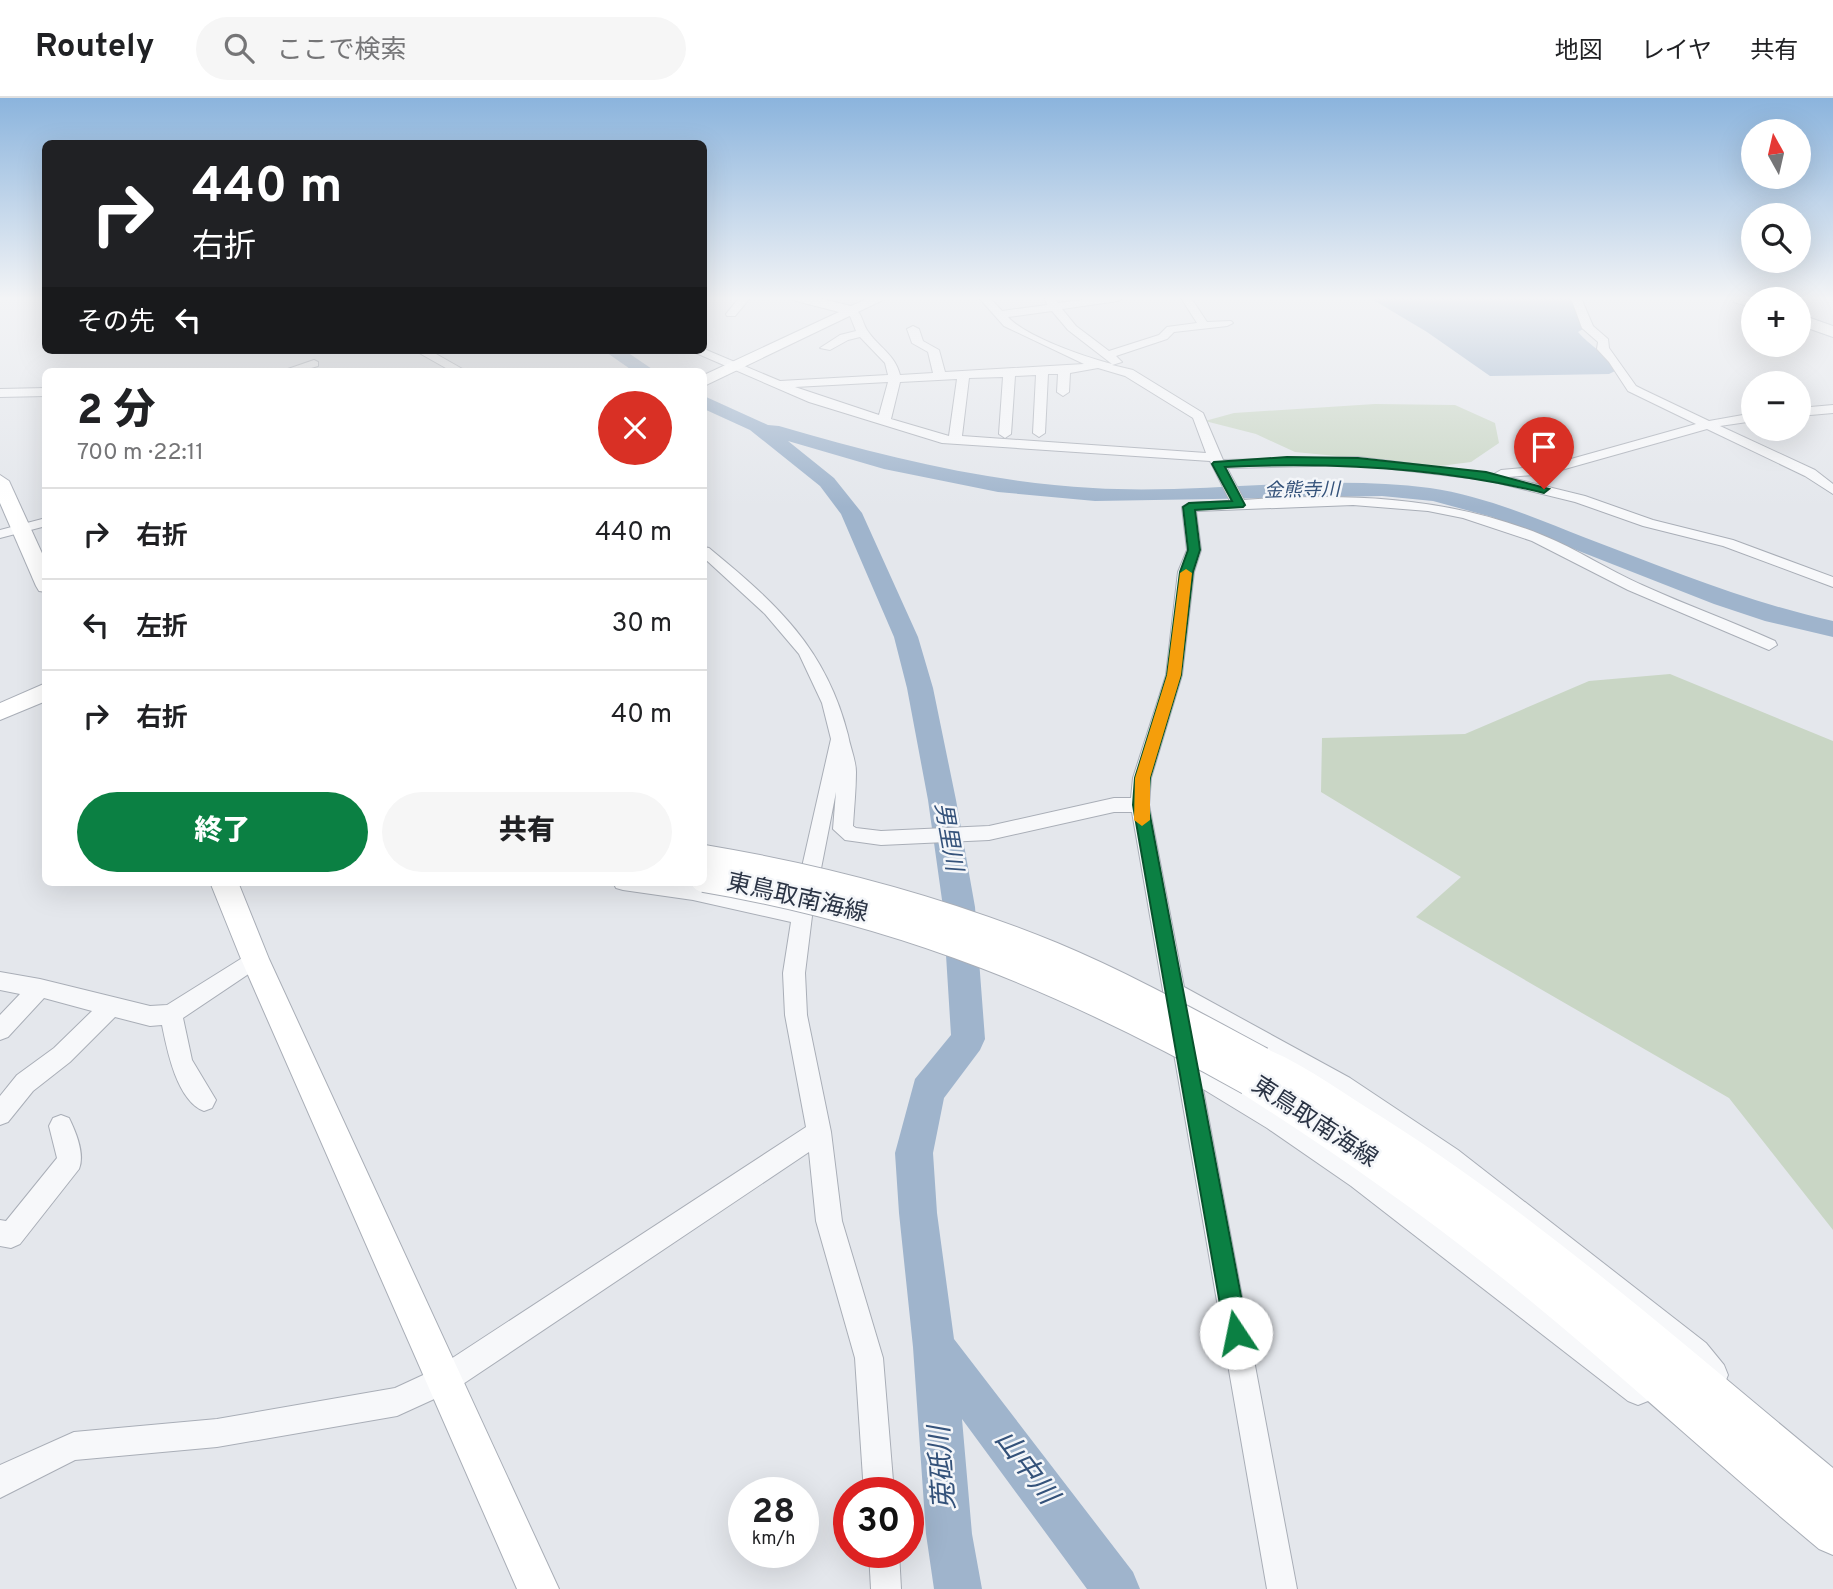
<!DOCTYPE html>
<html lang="ja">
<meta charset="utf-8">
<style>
:root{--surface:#fff;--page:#f6f6f6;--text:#202124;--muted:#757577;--line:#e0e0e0;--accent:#0b8043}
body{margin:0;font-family:Overpass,"Noto Sans JP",sans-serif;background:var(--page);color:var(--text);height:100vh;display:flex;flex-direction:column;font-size:26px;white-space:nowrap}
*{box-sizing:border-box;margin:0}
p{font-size:23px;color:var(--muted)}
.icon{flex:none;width:38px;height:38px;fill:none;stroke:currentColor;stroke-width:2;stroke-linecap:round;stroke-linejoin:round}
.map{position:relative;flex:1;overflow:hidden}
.panel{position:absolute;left:42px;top:270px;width:665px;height:518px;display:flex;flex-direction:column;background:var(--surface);border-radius:10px;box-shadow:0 7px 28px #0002}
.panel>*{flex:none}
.guide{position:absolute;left:42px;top:42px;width:665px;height:214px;border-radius:10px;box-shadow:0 7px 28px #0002;background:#202124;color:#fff;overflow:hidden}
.needle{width:46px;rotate:352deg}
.controls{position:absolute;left:1741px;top:21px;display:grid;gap:14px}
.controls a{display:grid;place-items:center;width:70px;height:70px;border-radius:50%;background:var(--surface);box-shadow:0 7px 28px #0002;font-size:35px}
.speed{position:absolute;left:728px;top:1379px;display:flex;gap:14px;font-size:35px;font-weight:700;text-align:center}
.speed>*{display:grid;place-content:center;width:91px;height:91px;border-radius:50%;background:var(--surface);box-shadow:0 7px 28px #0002;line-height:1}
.speed small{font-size:18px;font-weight:400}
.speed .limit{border:10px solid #d22;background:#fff;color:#111}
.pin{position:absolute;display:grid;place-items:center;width:60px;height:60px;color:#fff;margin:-72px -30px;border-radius:50% 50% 50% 0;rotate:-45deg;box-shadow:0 0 7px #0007}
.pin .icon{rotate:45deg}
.me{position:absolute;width:77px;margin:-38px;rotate:349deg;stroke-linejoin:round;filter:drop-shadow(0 0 5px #0008)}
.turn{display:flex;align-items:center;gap:24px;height:147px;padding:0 35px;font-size:32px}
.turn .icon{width:91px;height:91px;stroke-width:2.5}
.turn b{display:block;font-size:49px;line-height:60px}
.then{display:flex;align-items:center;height:66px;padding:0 35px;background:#0003;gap:14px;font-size:26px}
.round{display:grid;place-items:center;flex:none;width:74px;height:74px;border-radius:37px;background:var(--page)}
.headline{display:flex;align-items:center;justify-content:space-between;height:119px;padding:0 35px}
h1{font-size:42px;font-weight:800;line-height:52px}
.action{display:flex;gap:14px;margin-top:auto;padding:14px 35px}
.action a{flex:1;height:80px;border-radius:42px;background:var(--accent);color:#fff;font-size:28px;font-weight:800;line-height:80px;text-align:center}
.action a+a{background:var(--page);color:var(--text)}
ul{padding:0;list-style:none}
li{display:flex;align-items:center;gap:21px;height:91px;padding:0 35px;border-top:2px solid var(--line)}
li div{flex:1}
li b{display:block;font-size:26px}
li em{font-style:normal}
header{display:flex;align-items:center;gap:42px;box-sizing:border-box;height:98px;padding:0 35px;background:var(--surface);border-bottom:2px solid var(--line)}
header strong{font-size:33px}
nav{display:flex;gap:38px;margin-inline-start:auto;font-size:24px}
.search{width:490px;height:63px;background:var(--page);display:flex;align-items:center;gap:18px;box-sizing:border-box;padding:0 24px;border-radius:38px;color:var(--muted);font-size:26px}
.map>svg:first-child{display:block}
.green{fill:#c9d6c5}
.water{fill:#9fb4cc}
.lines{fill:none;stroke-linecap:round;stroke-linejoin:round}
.river{fill:#9fb4cc;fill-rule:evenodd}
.street-casing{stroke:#a9aeb7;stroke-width:2}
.secondary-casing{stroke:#a9aeb7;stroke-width:2}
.primary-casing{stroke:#a3abb8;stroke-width:2}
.street{fill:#f7f8fa;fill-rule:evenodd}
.secondary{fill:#fff;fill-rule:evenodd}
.primary{fill:#fff;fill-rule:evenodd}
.secondary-bridge-casing{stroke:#a9aeb7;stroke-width:30;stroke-linecap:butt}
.secondary-bridge{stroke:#fff;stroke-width:28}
.route{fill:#0b8043;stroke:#07532c;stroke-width:2}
.slow{fill:#f59e0b}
.labels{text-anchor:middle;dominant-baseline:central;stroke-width:5;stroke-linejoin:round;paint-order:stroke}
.far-water-label{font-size:19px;font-style:italic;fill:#34527a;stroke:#f4f6f9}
.water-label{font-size:23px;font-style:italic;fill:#34527a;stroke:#f4f6f9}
.near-street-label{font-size:24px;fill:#2b3445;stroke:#f4f6f9}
.near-water-label{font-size:28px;font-style:italic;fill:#34527a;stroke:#f4f6f9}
</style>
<header>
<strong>Routely</strong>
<div class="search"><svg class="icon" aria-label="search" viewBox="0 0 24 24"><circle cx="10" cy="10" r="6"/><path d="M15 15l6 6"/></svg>ここで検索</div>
<nav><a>地図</a><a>レイヤ</a><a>共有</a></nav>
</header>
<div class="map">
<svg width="1833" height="1491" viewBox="0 0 1833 1491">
<rect width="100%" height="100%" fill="#e4e7ec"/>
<g class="green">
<polygon points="1375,306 1455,307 1495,325 1499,345 1471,364 1440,368 1295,354 1256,336 1205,323 1234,315"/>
<polygon points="1670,576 1833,643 1833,1132 1729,1000 1416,819 1461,779 1321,694 1322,640 1465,636 1589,583"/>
</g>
<path class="water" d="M1370,200h201l12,31 -5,3c12,14 28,21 37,39l-6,3 -119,2 -63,-44z"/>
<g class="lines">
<g class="river">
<polygon points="603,252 624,252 655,273 633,273"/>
<path d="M704,298l64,29 11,1c103,30 206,56 314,62 112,7 226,-15 337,0 54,8 106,30 156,50 82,31 161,64 247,83v16l-68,-16 -51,-17 -222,-87 -59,-16 -51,-5 -287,5 -97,-9 -114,-23 -96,-28 46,37 28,35 56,124 15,51 23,112 19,107 10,132 -5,11 -36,48 -11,55 4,60 17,126 179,233 7,17h-53l-125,-170 10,115 10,55h-48l-8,-55 -13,-187 -14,-134 -4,-60 20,-74 36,-44 -8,-128 -15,-107 -21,-112 -13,-51 -53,-123 -21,-28 -70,-56 -46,-21z"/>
</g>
<defs>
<g id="street">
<polygon points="739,200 750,200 735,218 727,218 726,216"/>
<path d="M979,200h11l12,13 45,-6 -2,-7h8l5,5 39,-5h26l-5,3 -56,8 14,17 33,25 50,-16 8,-8 30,-4 -16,-25h10l16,24 24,-1 2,2 -6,3 -53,6 -7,7 -51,17 6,6 -10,3 21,5 70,43 20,47 135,-3 136,17 7,-4 45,-4 150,-42 -68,-33 -19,-29 -12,-13 1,-7 -16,-14 -11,-30h10l12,28 15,13 1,9 27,38 8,4 65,31 45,-8v8l-34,5 95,44 18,14v10l-28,-18 -98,-47 -160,45 -39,3 77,19 68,24 80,20 100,37v10l-110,-41 -80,-20 -68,-24 -89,-22 -128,-15 -131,3 17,32c102,-7 202,-4 298,35 35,14 66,35 100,50 44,20 89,36 133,56l2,4 -8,5 -141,-60 -96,-49 -69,-23 -35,-7 -75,-6 -157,6 5,39 -7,22 -12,103 -31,103 -2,27 35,182 166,91 108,72 248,193 18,22 4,10 -4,10 -10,4 -10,-4 -18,-22 -246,-197 -106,-72 -146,-83 10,52c163,85 306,205 450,318l4,10 -4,10 -10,4 -10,-4 -277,-215 -84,-58 -64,-39 94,500h-30l-135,-777h-18l-125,28 -108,5 -36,-5 -12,-11 3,-37 -19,97 -3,6 -7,2 -7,-2 -3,-6 34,-150 -9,-36 -23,-49 -34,-40 -61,-56v-11l5,1c67,55 117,100 139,187 2,12 8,25 8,37 0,18 -2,36 -3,54l3,2 25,3 108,-5 125,-28h17l2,-20 33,-103 12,-103 9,-22 -5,-43 7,-4 41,-2 -20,-40 -268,-18 -133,-41 -120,-52 15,-1 76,32 108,-6 -3,-12 -25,-26 -12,3 -18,10 -10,-2 20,-13 16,-4 -8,-20 5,-3c9,4 9,14 14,22 11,17 28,24 33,45l33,-2 -5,-21 -16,-9 -5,-14 6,-3 6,3 4,12 16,9 6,22 139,-8 -80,-38zM1052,213l16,19 44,34c-27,-7 -86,-27 -104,-47zM1098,270l27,8 68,42 13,35 -244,-17 7,-58 34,-1 -4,57 6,4 6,-4 4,-58 21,-1 -3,58 6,4 6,-4 3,-59h10l-1,18 6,4 6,-4 1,-19zM957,281l-8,57 -58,-17 9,-37zM888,284l-9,33 -84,-28z"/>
<polygon points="414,252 429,252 466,273 451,273"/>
<polygon points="314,262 318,264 318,268 301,273 282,273"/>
<polygon points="46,290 46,298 0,299 0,291"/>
<polygon points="1833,307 1833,315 1799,318 1799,310"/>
<polygon points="46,420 46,428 0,440 0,432"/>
<polygon points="613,784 679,784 802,810 809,812 812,818 805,875 807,917 831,1034 842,1123 883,1260 894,1395 864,1395 855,1260 816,1123 809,1054 454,1292 397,1318 217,1349 75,1362 0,1400 0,1367 74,1334 217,1321 395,1290 434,1272 806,1029 785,917 783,875 791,824 693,802 623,792 616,790"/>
<path d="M255,852l7,3 4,6 -4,6 -79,53 9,42 24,40 -4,8 -8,3c-27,-10 -37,-61 -42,-86l-12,1 -35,-9 -45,45 -37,29 -25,31 -8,3v-29l17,-21 37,-27 38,-37 -48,-13 -36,39 -8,3v-25l20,-21 -20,-4v-18l40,7 110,27 17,-1z"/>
<path d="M61,1017l8,3c7,14 16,37 10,51l-59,75 -9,4 -11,-2v-26l6,1 51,-63 -8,-32 4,-8z"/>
<polygon points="869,1454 899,1454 901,1491 871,1491"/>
</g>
<g id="secondary">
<polygon points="794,200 818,200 851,208 869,200 887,200 704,288 704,277 839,214 796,203"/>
<polygon points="0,377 9,383 46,464 46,494 39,493 36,488 0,405"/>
<polygon points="46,585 46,603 0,622 0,605"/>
<polygon points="210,784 238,784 269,861 559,1491 517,1491 241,861"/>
<path d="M1261,949c43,16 84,48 124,72 160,102 302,229 448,349v87l-14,-6c-107,-89 -209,-185 -318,-272 -84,-67 -172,-128 -263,-186l-5,-10 5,-10 10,-4 -2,-6 4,-10z"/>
</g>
<g id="primary">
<polygon points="1732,200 1759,201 1754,201 1754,210 1734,204"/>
<polygon points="1799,216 1833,228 1833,239 1799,227"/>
</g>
</defs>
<use href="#street" class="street-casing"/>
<use href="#secondary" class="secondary-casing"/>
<use href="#primary" class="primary-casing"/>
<use href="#street" class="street"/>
<use href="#secondary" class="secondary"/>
<use href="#primary" class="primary"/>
<defs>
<g id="secondary-bridge">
<path d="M704,761c119,20 236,51 348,97 72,30 140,68 209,105"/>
<path d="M704,780c202,34 367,103 545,203"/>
</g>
</defs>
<use href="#secondary-bridge" class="secondary-bridge-casing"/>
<use href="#secondary-bridge" class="secondary-bridge"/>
</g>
<linearGradient id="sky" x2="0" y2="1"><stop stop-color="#8bb4dd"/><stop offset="0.49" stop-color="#f3f4f6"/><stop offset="1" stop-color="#f3f4f6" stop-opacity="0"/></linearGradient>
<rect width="1833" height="409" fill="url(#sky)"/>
<path class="route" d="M1287,359l71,1 128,14 63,17 -5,4c-105,-26 -211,-31 -319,-26l20,38 -2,2 -48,3 5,40 -7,22 -12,103 -31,103 -2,27 100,528 -4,8 -8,3 -7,-3 -4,-8 -92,-528 2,-27 32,-103 13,-103 8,-22 -5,-43 6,-4 43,-2 -20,-37 2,-2z"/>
<polygon class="slow" points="1186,471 1192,475 1181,577 1150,680 1150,722 1142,728 1134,722 1135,680 1167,577 1180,475"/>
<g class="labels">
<g class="far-water-label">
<text transform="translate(1302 393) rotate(-1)">金熊寺川</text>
</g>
<g class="water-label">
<text transform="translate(947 739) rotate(80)">男里川</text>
</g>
<g class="near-street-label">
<text transform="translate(797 801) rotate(13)">東鳥取南海線</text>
<text transform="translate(1314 1025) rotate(33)">東鳥取南海線</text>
</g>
<g class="near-water-label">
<text transform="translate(944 1370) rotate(-94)">莵砥川</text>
<text transform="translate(1025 1370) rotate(53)">山中川</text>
</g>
</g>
</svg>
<div class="controls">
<a><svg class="needle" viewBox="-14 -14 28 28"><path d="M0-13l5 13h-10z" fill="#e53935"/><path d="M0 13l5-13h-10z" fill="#757577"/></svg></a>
<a><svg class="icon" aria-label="search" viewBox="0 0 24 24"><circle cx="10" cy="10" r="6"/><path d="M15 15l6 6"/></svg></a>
<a>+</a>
<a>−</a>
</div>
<div class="speed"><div>28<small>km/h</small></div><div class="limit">30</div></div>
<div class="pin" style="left:1544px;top:391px;background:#d93025"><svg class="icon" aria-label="arrive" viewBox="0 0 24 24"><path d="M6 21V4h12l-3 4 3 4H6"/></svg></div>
<svg class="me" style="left:1236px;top:1235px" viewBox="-20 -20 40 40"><circle r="19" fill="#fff"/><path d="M0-13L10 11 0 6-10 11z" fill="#0b8043"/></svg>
<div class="guide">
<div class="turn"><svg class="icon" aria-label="right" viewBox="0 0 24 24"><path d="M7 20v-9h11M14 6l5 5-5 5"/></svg><div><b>440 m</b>右折</div></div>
<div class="then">その先<svg class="icon" aria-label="left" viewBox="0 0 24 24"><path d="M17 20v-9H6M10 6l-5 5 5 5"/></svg></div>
</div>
<section class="panel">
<div class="headline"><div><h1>2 分</h1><p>700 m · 22:11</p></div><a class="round" style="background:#d93025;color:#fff"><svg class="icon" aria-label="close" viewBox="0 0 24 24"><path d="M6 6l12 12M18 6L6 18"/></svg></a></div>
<ul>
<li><svg class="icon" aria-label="right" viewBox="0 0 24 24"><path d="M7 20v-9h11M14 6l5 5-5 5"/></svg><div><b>右折</b></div><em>440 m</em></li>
<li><svg class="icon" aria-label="left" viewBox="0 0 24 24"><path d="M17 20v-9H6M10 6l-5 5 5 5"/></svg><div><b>左折</b></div><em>30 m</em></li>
<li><svg class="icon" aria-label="right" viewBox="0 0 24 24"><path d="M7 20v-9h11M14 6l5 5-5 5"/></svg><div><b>右折</b></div><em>40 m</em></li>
</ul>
<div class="action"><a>終了</a><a>共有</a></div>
</section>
</div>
